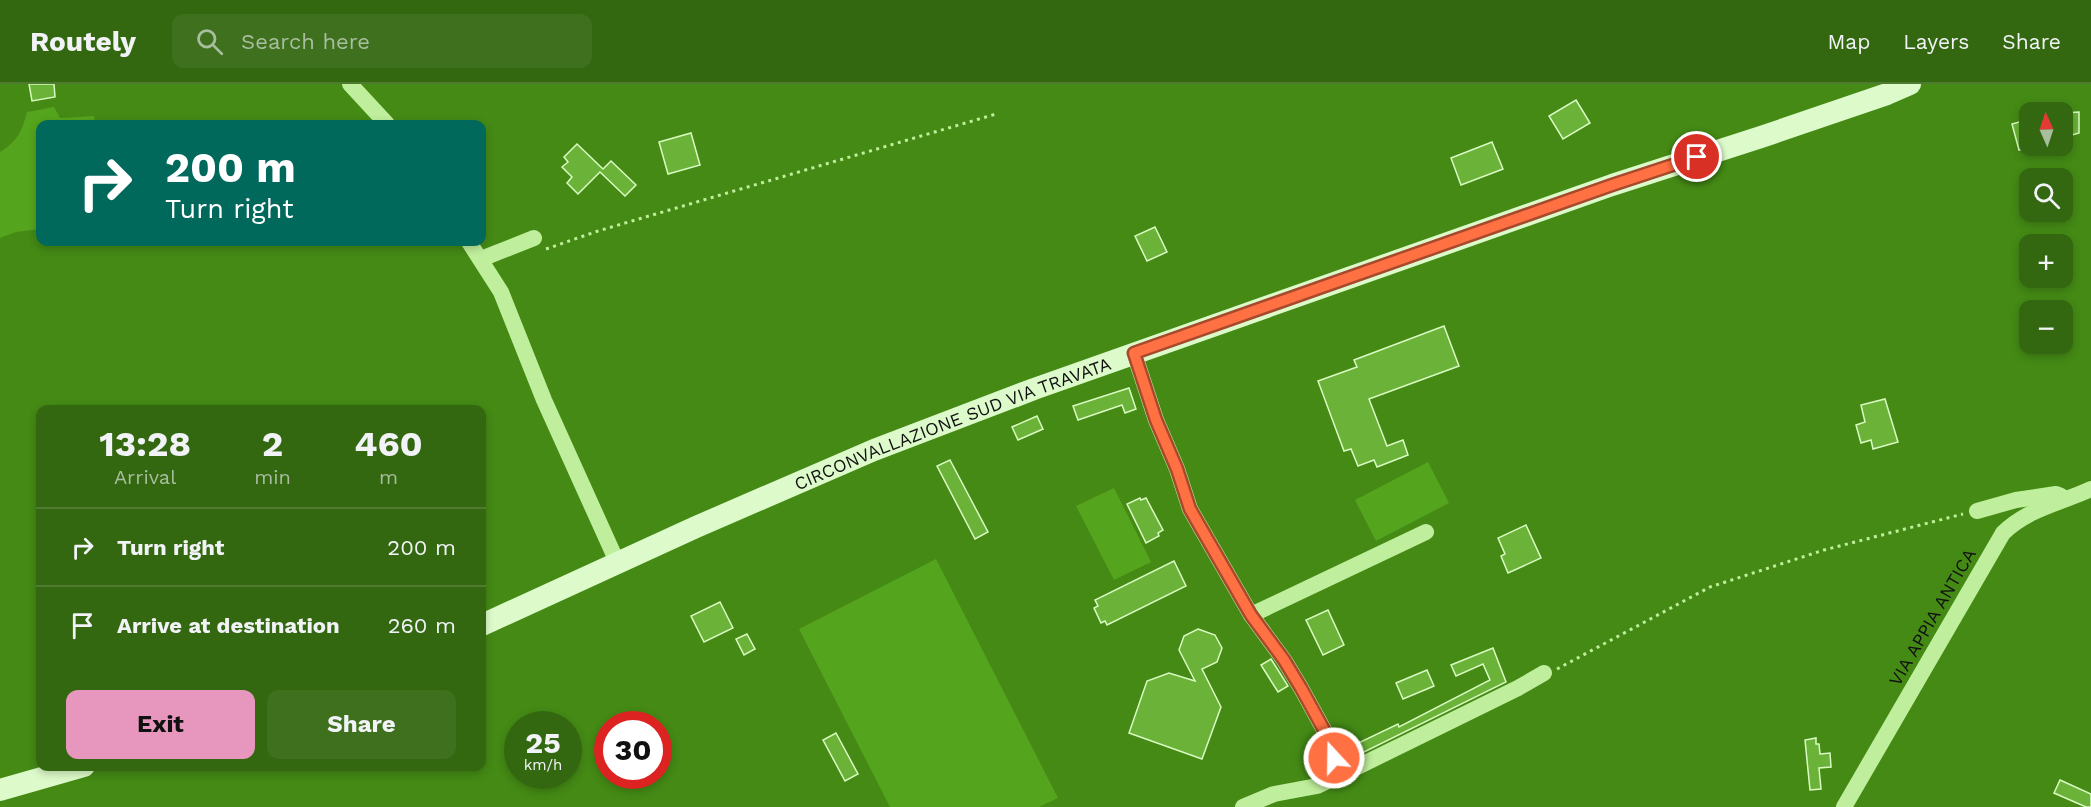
<!DOCTYPE html>
<meta charset="utf-8">
<style>
:root{--surface:#336810;--page:#3e701e;--text:#f1f3f6;--muted:#a9be9f;--line:#4e7b30;--accent:#e797bd}
body{margin:0;font-family:"Work Sans",sans-serif;background:var(--page);color:var(--text);height:100vh;display:flex;flex-direction:column;font-size:22px;white-space:nowrap}
*{box-sizing:border-box;margin:0}
p{font-size:20px;color:var(--muted)}
.icon{flex:none;width:33px;height:33px;fill:none;stroke:currentColor;stroke-width:2;stroke-linecap:round;stroke-linejoin:round}
.map{position:relative;flex:1;overflow:hidden}
.details{position:absolute;left:36px;top:321px;width:450px;height:366px;display:flex;flex-direction:column;background:var(--surface);border-radius:12px;box-shadow:0 3px 9px #0003}
.details>*{flex:none}
.top-card{position:absolute;left:36px;top:36px;width:450px;height:126px;border-radius:12px;box-shadow:0 3px 9px #0003;background:#00695c;color:#fff;overflow:hidden}
.needle{width:39px;rotate:357deg}
.controls{position:absolute;left:2019px;top:18px;display:grid;gap:12px}
.controls a{display:grid;place-items:center;width:54px;height:54px;border-radius:12px;background:var(--surface);box-shadow:0 3px 9px #0003;font-size:30px}
.speed{position:absolute;left:504px;top:627px;display:flex;gap:12px;font-size:30px;font-weight:700;text-align:center}
.speed>*{display:grid;place-content:center;width:78px;height:78px;border-radius:50%;background:var(--surface);box-shadow:0 3px 9px #0003;line-height:1}
.speed small{font-size:15px;font-weight:400}
.speed .limit{border:9px solid #d22;background:#fff;color:#111}
.pin{position:absolute;display:grid;place-items:center;width:51px;height:51px;color:#fff;margin:-26px;border:3px solid #fff;border-radius:50%;box-shadow:0 2px 6px #0007}
.me{position:absolute;width:66px;margin:-33px;rotate:339deg;stroke-linejoin:round;filter:drop-shadow(0 0 4px #0008)}
.turn{display:flex;align-items:center;gap:21px;height:126px;padding:0 30px;font-size:27px}
.turn .icon{width:78px;height:78px;stroke-width:2.5}
.turn b{display:block;font-size:42px;line-height:51px}
.eta{display:flex;justify-content:space-evenly;align-items:center;height:102px;text-align:center}
.eta b{font-size:36px;font-weight:700;line-height:42px}
.button{display:flex;gap:12px;margin-top:auto;padding:12px 30px}
.button a{flex:1;height:69px;border-radius:12px;background:var(--accent);color:#111;font-size:24px;font-weight:700;line-height:69px;text-align:center}
.button a+a{background:var(--page);color:var(--text)}
ul{padding:0;list-style:none}
li{display:flex;align-items:center;gap:18px;height:78px;padding:0 30px;border-top:2px solid var(--line)}
li div{flex:1}
li b{display:block;font-size:22px}
li em{font-style:normal}
header{display:flex;align-items:center;gap:36px;box-sizing:border-box;height:84px;padding:0 30px;background:var(--surface);border-bottom:2px solid var(--line)}
header strong{font-size:28px}
nav{display:flex;gap:33px;margin-inline-start:auto;font-size:21px}
.search{width:420px;height:54px;background:var(--page);display:flex;align-items:center;gap:15px;box-sizing:border-box;padding:0 21px;border-radius:12px;color:var(--muted);font-size:22px}
.map>svg:first-child{display:block}
.green{fill:#55a41d}
.building{fill:#6ab238;stroke:#dafbc2;stroke-width:1.5}
.lines{fill:none;stroke-linecap:round;stroke-linejoin:round}
.path{stroke:#bfef9c;stroke-width:3;stroke-dasharray:3 4.5;stroke-linecap:butt}
.street{stroke:#bfef9c;stroke-width:16}
.secondary{stroke:#ddfbca;stroke-width:22}
.route-casing{stroke:#a6492c;stroke-width:15}
.route{stroke:#ff7043;stroke-width:10}
.labels{text-anchor:middle;dominant-baseline:central;stroke-width:4.5;stroke-linejoin:round;paint-order:stroke}
.street-label{font-size:18px;fill:#111;stroke:#448a15}
</style>
<header>
<strong>Routely</strong>
<div class="search"><svg class="icon" aria-label="search" viewBox="0 0 24 24"><circle cx="10" cy="10" r="6"/><path d="M15 15l6 6"/></svg>Search here</div>
<nav><a>Map</a><a>Layers</a><a>Share</a></nav>
</header>
<div class="map">
<svg width="2091" height="723" viewBox="0 0 2091 723">
<rect width="100%" height="100%" fill="#448a15"/>
<g class="green">
<path d="M54,23l6,11 34,-2 1,8h-55v105l-24,3 -16,6v-86c18,-11 22,-21 27,-40z"/>
<polygon points="1428,378 1449,419 1376,457 1355,416"/>
<polygon points="1114,404 1151,478 1114,496 1076,422"/>
<polygon points="936,475 1058,714 1039,723 890,723 799,545"/>
</g>
<g class="building">
<polygon points="29,0 54,0 55,13 32,17"/>
<polygon points="1576,16 1590,39 1563,55 1549,32"/>
<polygon points="2079,28 2079,49 2062,54 2062,29"/>
<polygon points="2030,35 2030,63 2019,66 2012,40"/>
<polygon points="691,49 700,81 668,90 659,58"/>
<polygon points="1492,58 1503,85 1461,101 1451,74"/>
<polygon points="577,60 603,85 611,77 636,101 625,112 600,88 578,110 567,99 572,93 562,83 568,78 564,73"/>
<polygon points="1155,143 1167,168 1147,177 1135,152"/>
<polygon points="1444,242 1459,282 1369,315 1387,362 1403,356 1408,371 1377,383 1374,376 1358,382 1351,365 1344,367 1318,297 1357,283 1354,276"/>
<polygon points="1129,304 1136,325 1125,329 1122,321 1078,336 1073,322"/>
<polygon points="1885,315 1898,358 1873,365 1871,356 1861,359 1856,341 1865,338 1861,321"/>
<polygon points="1037,332 1043,345 1018,356 1012,343"/>
<polygon points="950,376 988,448 975,455 937,382"/>
<polygon points="1140,414 1141,416 1146,414 1163,446 1158,449 1159,452 1146,459 1127,420"/>
<polygon points="1526,441 1541,474 1508,489 1501,472 1505,470 1498,454"/>
<polygon points="1174,477 1186,502 1107,541 1105,537 1101,539 1094,524 1098,522 1095,516"/>
<polygon points="720,518 733,544 704,558 691,532"/>
<polygon points="1328,526 1344,561 1323,571 1306,536"/>
<polygon points="1198,545 1215,551 1222,564 1217,578 1202,585 1221,623 1202,675 1129,649 1147,597 1169,589 1195,597 1179,566 1184,552"/>
<polygon points="747,550 755,565 744,571 736,555"/>
<polygon points="1493,564 1506,598 1358,671 1354,661 1398,640 1399,643 1490,596 1483,580 1456,592 1451,581"/>
<polygon points="1271,575 1288,602 1278,608 1261,581"/>
<polygon points="1427,586 1434,602 1403,615 1396,599"/>
<polygon points="836,649 858,690 845,697 823,656"/>
<polygon points="1816,654 1816,660 1819,660 1820,670 1830,669 1831,683 1819,684 1821,705 1810,706 1805,656"/>
<polygon points="2060,696 2091,710 2091,723 2086,723 2054,709"/>
</g>
<g class="lines">
<g class="path">
<polyline points="546,165 598,147 996,30"/>
<polyline points="1557,585 1710,503 1824,466 1963,430"/>
</g>
<g class="street">
<polyline points="350,0 387,40"/>
<polyline points="469,158 501,208 544,316 618,480"/>
<polyline points="481,175 534,154"/>
<polyline points="1134,269 1156,336 1177,385 1190,425 1251,531 1284,576 1301,604 1329,655 1341,691 1317,702 1274,710 1243,723"/>
<polyline points="1977,427 2016,416 2056,410 2061,412"/>
<polyline points="1251,531 1426,448"/>
<polyline points="1341,691 1518,604 1544,589"/>
<path d="M1844,723l159,-274c24,-24 58,-30 88,-44"/>
</g>
<g class="secondary">
<path id="s1" d="M482,541l214,-98 178,-77 160,-61 578,-204 149,-48 126,-43 23,-10"/>
<polyline points="0,706 84,682"/>
</g>
</g>
<g class="lines">
<defs>
<polyline id="route" points="1334,674 1329,655 1301,604 1284,576 1251,531 1190,425 1177,385 1156,336 1134,269 1612,101 1697,73"/>
</defs>
<use href="#route" class="route-casing"/>
<use href="#route" class="route"/>
</g>
<g class="labels">
<g class="street-label">
<text stroke="none"><textPath href="#s1" startOffset="512">CIRCONVALLAZIONE SUD VIA TRAVATA</textPath></text>
<text transform="translate(1932 533) rotate(-60)">VIA APPIA ANTICA</text>
</g>
</g>
</svg>
<div class="controls">
<a><svg class="needle" viewBox="-14 -14 28 28"><path d="M0-13l5 13h-10z" fill="#e53935"/><path d="M0 13l5-13h-10z" fill="#a9be9f"/></svg></a>
<a><svg class="icon" aria-label="search" viewBox="0 0 24 24"><circle cx="10" cy="10" r="6"/><path d="M15 15l6 6"/></svg></a>
<a>+</a>
<a>−</a>
</div>
<div class="speed"><div>25<small>km/h</small></div><div class="limit">30</div></div>
<div class="pin" style="left:1697px;top:73px;background:#d93025"><svg class="icon" aria-label="arrive" viewBox="0 0 24 24"><path d="M6 21V4h12l-3 4 3 4H6"/></svg></div>
<svg class="me" style="left:1334px;top:674px" viewBox="-20 -20 40 40"><circle r="17" fill="#ff7043" stroke="#fff" stroke-width="3"/><path d="M0-11L8 9 0 5-8 9z" fill="#fff"/></svg>
<div class="top-card">
<div class="turn"><svg class="icon" aria-label="right" viewBox="0 0 24 24"><path d="M7 20v-9h11M14 6l5 5-5 5"/></svg><div><b>200 m</b>Turn right</div></div>
</div>
<section class="details">
<div class="eta">
<div><b>13:28</b><p>Arrival</p></div>
<div><b>2</b><p>min</p></div>
<div><b>460</b><p>m</p></div>
</div>
<ul>
<li><svg class="icon" aria-label="right" viewBox="0 0 24 24"><path d="M7 20v-9h11M14 6l5 5-5 5"/></svg><div><b>Turn right</b></div><em>200 m</em></li>
<li><svg class="icon" aria-label="arrive" viewBox="0 0 24 24"><path d="M6 21V4h12l-3 4 3 4H6"/></svg><div><b>Arrive at destination</b></div><em>260 m</em></li>
</ul>
<div class="button"><a>Exit</a><a>Share</a></div>
</section>
</div>
